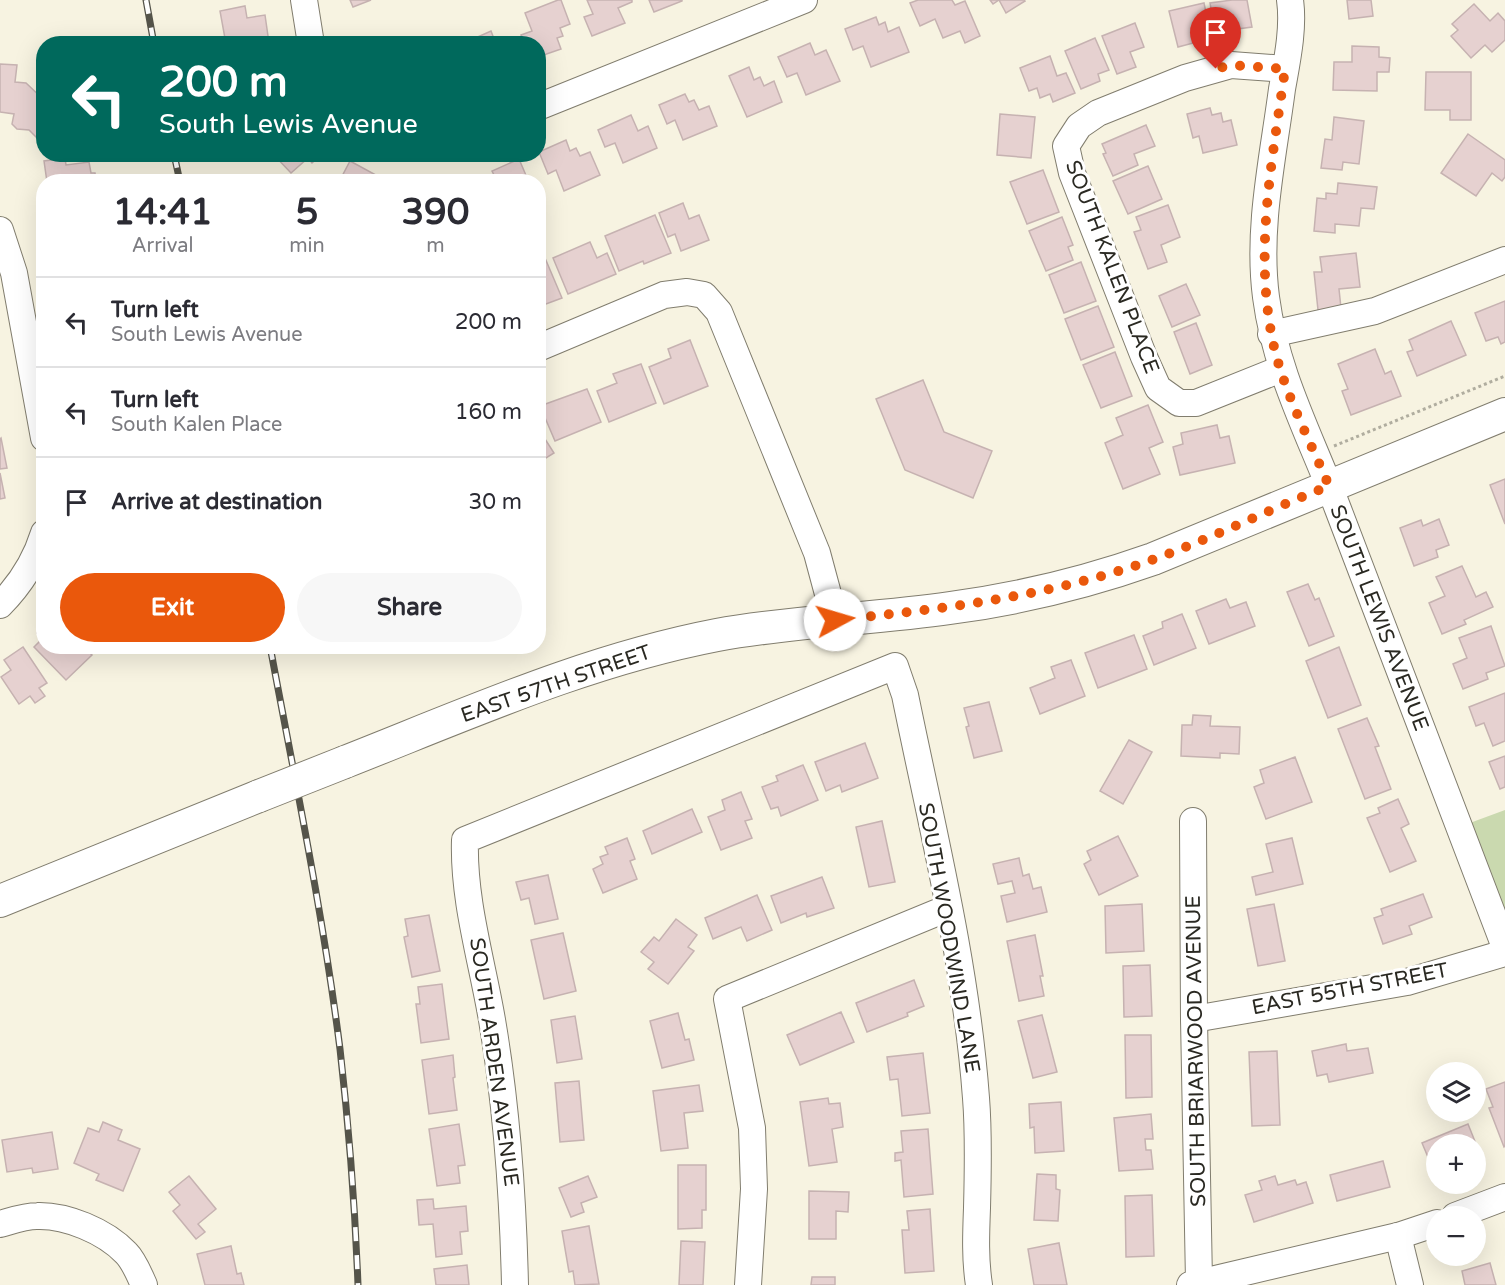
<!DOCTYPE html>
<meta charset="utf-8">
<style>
:root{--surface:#fff;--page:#f7f7f7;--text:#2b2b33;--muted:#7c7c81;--line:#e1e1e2;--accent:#ea580c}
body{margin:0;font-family:"Varela Round",sans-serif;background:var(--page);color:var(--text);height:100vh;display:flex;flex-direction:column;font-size:22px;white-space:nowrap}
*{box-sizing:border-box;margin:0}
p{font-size:20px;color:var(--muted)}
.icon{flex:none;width:33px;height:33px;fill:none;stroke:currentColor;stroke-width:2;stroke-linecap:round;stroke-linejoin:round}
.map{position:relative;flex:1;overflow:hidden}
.drawer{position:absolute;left:36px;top:174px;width:510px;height:480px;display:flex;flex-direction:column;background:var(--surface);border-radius:24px;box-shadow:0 6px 24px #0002}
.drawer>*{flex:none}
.hud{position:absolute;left:36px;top:36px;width:510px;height:126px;border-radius:24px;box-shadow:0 6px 24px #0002;background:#00695c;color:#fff;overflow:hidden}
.fabs{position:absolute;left:1426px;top:1062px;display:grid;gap:12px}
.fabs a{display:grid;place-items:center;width:60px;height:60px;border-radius:50%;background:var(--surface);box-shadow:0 6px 24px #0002;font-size:30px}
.pin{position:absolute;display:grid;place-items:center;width:51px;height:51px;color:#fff;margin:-62px -26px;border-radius:50% 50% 50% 0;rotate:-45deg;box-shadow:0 0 6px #0007}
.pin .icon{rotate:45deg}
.me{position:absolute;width:66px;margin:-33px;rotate:84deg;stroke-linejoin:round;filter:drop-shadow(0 0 4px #0008)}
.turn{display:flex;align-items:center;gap:21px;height:126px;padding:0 24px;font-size:27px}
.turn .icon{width:78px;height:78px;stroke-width:2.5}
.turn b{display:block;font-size:42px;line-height:51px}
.eta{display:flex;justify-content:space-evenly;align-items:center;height:102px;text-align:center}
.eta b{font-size:36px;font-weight:700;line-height:42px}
.primary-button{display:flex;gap:12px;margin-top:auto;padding:12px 24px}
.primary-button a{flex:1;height:69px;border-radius:36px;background:var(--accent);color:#fff;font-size:24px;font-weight:700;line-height:69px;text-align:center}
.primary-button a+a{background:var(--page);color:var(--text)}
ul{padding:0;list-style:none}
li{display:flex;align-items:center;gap:18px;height:90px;padding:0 24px;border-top:2px solid var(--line)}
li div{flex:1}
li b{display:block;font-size:22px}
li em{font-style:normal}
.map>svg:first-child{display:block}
.green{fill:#cad9af}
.building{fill:#e6d1d0;stroke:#c6b2b1;stroke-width:1.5}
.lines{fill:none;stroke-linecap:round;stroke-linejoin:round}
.minor-casing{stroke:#817d6e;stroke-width:28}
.major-casing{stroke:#817d6e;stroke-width:34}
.path{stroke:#b0ad9f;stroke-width:3;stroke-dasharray:3 3;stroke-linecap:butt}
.minor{stroke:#fff;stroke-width:26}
.major{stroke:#fff;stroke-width:32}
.rail-casing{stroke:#55544a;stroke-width:7}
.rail{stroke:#fff;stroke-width:4.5;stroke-dasharray:14;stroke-linecap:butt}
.major-bridge-casing{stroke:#817d6e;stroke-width:34;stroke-linecap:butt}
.major-bridge{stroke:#fff;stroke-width:32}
.route{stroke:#ea580c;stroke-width:10;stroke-dasharray:0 18}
.labels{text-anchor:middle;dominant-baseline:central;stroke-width:6;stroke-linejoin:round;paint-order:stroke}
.street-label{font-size:21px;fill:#2a2922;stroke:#fff}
</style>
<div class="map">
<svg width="1505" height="1285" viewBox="0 0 1505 1285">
<rect width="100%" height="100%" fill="#f7f3e1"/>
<polygon class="green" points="1505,810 1505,947 1459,827"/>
<g class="building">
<polygon points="350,0 371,0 353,7"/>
<polygon points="558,0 561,0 570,24 560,28 563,36 557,38 561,49 538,57 538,44 524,44 521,35 532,31 525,13"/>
<polygon points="587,0 632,0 632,2 618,8 625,23 592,36 584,17 593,14"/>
<polygon points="649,0 682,0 682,1 654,12"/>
<polygon points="918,0 952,0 955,5 965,1 980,36 965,43 960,31 943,38 935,19 920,26 910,3"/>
<polygon points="990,0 1024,0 1025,1 1006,13 999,0 993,4"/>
<polygon points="1232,0 1247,0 1252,27 1215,32 1210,3"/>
<polygon points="1347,0 1371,0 1373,16 1349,19"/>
<polygon points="1204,3 1209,27 1194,30 1197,42 1178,47 1169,11"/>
<polygon points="1474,4 1490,21 1498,13 1505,21 1505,40 1492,52 1485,45 1471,58 1451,36 1458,30 1452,24"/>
<polygon points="245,6 247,18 265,15 269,43 249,44 248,40 226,44 220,11"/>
<polygon points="876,17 879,25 885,22 888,32 899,27 909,52 871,67 863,46 853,50 845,29"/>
<polygon points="1135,23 1144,47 1130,52 1136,67 1117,74 1102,36"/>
<polygon points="491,31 496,44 462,44"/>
<polygon points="1095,38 1109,70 1098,74 1100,81 1081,89 1065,51"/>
<polygon points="810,43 815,55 826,50 840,81 806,95 797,73 787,77 778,57"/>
<polygon points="1352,46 1379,47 1379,57 1390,58 1389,72 1377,72 1377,91 1333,90 1334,62 1352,62"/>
<polygon points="1050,56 1057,76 1066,73 1075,93 1053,102 1050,94 1040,98 1037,88 1029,91 1020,68"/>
<polygon points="0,64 17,65 15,82 26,83 44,100 44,133 38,139 29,130 17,129 12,124 14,114 0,112"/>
<polygon points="749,67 754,80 760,77 764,86 774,81 782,102 747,117 729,76"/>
<polygon points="1426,72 1471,72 1471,120 1450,120 1450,110 1425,110"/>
<polygon points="685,94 689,102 694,100 699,110 709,106 717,126 683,140 675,120 667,124 659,105"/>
<polygon points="1210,108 1212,115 1221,113 1223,122 1231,120 1237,145 1203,153 1199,136 1193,138 1187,114"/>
<polygon points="1000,114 1035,117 1031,158 997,155"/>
<polygon points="631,115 638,131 648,126 657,148 623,163 615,143 605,147 598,130"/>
<polygon points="1334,117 1364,121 1359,164 1343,162 1342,170 1321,168 1325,139 1332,140"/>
<polygon points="1146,125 1155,146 1134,154 1138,165 1113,176 1103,154 1106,153 1102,144"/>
<polygon points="1468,134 1505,160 1505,177 1502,181 1492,173 1476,196 1441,173"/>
<polygon points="566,140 570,151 576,148 580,156 590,152 600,175 564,191 556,170 548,174 539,152"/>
<polygon points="273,154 322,154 312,163 308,158 291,173"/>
<polygon points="65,158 66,165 89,162 91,173 95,173 96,182 47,182 44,161"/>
<polygon points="519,159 528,180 490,182 496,179 492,171"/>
<polygon points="350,161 376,175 373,182 339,182"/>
<polygon points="1148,166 1162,199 1128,214 1113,181"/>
<polygon points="1043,170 1059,212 1027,224 1010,182"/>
<polygon points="1338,183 1377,187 1374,209 1361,208 1359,226 1335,224 1335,233 1314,231 1317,198 1326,199 1326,193 1337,194"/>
<polygon points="683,203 689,219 699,215 709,240 681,251 675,234 668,237 659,213"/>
<polygon points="1168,205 1180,237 1161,245 1167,262 1148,269 1134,232 1141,230 1136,217"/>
<polygon points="655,215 671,253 644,264 643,261 619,271 605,236"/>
<polygon points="1062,217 1073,245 1068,247 1073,260 1046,271 1029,231"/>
<polygon points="590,242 597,258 607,253 616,274 568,294 553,258"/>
<polygon points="1356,253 1360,287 1339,289 1341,308 1318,310 1314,272 1322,272 1320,257"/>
<polygon points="545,258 562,298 538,307 538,260"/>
<polygon points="1081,262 1096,301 1064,313 1049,275"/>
<polygon points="1186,284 1200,315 1172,327 1159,296"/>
<polygon points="1505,301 1505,342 1501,344 1498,337 1486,341 1475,313"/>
<polygon points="1098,306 1114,347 1081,360 1065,319"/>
<polygon points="1451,321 1466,355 1417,376 1407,352 1413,350 1409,340"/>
<polygon points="1196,323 1212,365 1190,374 1174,332"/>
<polygon points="690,340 708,386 664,404 649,367 671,358 668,349"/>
<polygon points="1375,349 1385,374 1391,371 1401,396 1351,415 1342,391 1348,389 1338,364"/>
<polygon points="1115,352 1132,396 1101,408 1083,365"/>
<polygon points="641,364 656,403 609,422 597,391 617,383 613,374"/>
<polygon points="923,380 944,432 992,451 973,498 905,470 876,399"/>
<polygon points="587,389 601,422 555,441 540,406"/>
<polygon points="1148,405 1163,442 1149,448 1160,474 1123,489 1105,443 1123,435 1116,418"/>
<polygon points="1217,425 1220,438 1229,436 1235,463 1180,475 1173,447 1183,444 1181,433"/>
<polygon points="538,428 554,453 538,463"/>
<polygon points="1,438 7,468 0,469 0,439"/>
<polygon points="0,473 5,498 0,499"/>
<polygon points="1505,479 1505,524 1490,485"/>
<polygon points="1439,519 1449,545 1436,550 1438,557 1414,566 1400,528 1421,520 1423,526"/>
<polygon points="1462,566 1476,597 1486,592 1493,607 1464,620 1466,624 1442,634 1429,603 1445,596 1436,577"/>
<polygon points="1308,584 1315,600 1319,598 1334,636 1309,646 1287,592"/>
<polygon points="1226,599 1230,608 1246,602 1255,626 1209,644 1196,611"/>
<polygon points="1182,614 1196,648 1154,665 1143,636 1163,628 1162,622"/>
<polygon points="1491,626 1505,666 1486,673 1488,679 1463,689 1453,664 1467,658 1459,638"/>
<polygon points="44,627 44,646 70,646 73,650 77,646 83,646 92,655 66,680 34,647 43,638 37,633"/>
<polygon points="1134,635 1147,669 1098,688 1085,653"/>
<polygon points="23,647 47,683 39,688 45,696 35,703 30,696 19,704 1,677 11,670 4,660"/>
<polygon points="1339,647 1361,705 1328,718 1306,661"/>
<polygon points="1071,660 1085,696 1040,714 1030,688 1055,678 1051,667"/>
<polygon points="1505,693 1505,741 1493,746 1484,723 1476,726 1469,707"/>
<polygon points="989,702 1002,751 974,758 966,727 969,726 964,708"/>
<polygon points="1193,715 1211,716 1210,726 1240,727 1239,754 1220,753 1220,758 1181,756 1182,725 1192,725"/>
<polygon points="1367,718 1379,746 1375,747 1391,789 1365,799 1338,729"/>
<polygon points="1129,740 1152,752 1123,804 1100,791"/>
<polygon points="865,743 878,778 842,792 840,785 826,791 815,762"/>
<polygon points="1505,756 1505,787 1500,789 1489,762"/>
<polygon points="1295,757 1312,802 1266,819 1254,787 1264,783 1260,770"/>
<polygon points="803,765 818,800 781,816 778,807 771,809 762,787 778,781 776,776"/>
<polygon points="741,792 752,819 745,821 752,838 721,850 708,817 725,810 722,800"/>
<polygon points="1398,799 1409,824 1401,828 1416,861 1390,872 1367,818 1380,813 1378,808"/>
<polygon points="692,809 702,832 652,854 643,831"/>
<polygon points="882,821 895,882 869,887 856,827"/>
<polygon points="1118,836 1138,876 1099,895 1084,864 1091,860 1087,851"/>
<polygon points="627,838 635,859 630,861 637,879 603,893 593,869 603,864 600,857 608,854 605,847"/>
<polygon points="1292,838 1303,884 1256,895 1252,877 1273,872 1266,844"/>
<polygon points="1019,858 1023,876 1029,874 1033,889 1041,887 1047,912 1007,922 1001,896 1015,893 1012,881 998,884 993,864"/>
<polygon points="548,875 558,919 535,924 529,898 521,900 516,882"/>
<polygon points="822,877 834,908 807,917 806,913 781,923 771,896"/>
<polygon points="1423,894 1432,917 1409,926 1412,934 1383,944 1374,918 1383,915 1381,909"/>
<polygon points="757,895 772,930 747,941 741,927 713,939 705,918"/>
<polygon points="1142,904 1144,951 1106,953 1105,906"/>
<polygon points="1274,904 1285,961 1258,966 1247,909"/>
<polygon points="429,915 440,971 412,977 404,937 408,936 405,919"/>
<polygon points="676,919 697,935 688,947 694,951 668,984 648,969 654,962 641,952 654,937 659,941"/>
<polygon points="563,933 576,991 544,999 531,940"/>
<polygon points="1035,935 1043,976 1040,976 1044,996 1019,1001 1007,941"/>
<polygon points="1150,965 1152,1016 1124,1017 1123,966"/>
<polygon points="914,980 924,1006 907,1013 908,1016 867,1032 856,1003"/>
<polygon points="442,984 449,1039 421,1043 416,1004 420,1004 418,987"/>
<polygon points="841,1012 854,1042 800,1065 787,1035"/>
<polygon points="678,1013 685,1040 689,1039 694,1060 662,1068 650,1021"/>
<polygon points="1042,1015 1057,1072 1033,1078 1018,1021"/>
<polygon points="575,1016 582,1059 557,1063 551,1020"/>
<polygon points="1125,1035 1151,1035 1152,1097 1126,1098"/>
<polygon points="1346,1044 1347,1051 1368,1048 1373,1073 1329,1082 1327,1074 1317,1076 1312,1051"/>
<polygon points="1277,1051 1280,1125 1252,1126 1249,1052"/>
<polygon points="923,1053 930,1113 902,1116 898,1079 890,1080 887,1057"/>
<polygon points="453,1055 455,1077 453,1078 457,1110 429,1114 422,1060"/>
<polygon points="579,1081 584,1140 560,1142 555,1083"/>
<polygon points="1505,1082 1505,1146 1504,1147 1489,1108 1493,1107 1486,1089"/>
<polygon points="699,1085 703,1111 684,1113 688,1148 661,1151 653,1091"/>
<polygon points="828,1098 829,1104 840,1103 843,1127 832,1129 837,1162 809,1166 800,1102"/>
<polygon points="1061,1102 1064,1151 1035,1153 1034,1127 1030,1128 1029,1104"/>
<polygon points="1151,1114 1153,1139 1145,1139 1146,1150 1151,1150 1153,1169 1119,1171 1114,1118"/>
<polygon points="103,1122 122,1130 118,1140 140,1149 123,1191 96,1180 99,1174 74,1163 88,1128 99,1132"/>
<polygon points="459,1124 465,1165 458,1166 460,1183 437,1186 429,1129"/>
<polygon points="1468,1124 1476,1144 1437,1144 1437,1167 1433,1169 1422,1143"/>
<polygon points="928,1129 933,1194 904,1197 901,1160 895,1161 895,1153 903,1152 901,1131"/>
<polygon points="52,1132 58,1169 33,1173 32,1168 7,1172 2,1140"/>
<polygon points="1383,1161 1390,1187 1337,1201 1330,1175"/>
<polygon points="678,1165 706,1165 706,1210 702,1210 702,1228 678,1229"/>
<polygon points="1037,1174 1056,1175 1056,1189 1060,1190 1058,1221 1034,1220"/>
<polygon points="189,1176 216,1209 198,1224 205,1232 196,1239 173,1211 180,1205 169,1192"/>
<polygon points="588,1176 597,1197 581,1203 584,1212 571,1217 559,1188"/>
<polygon points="1275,1176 1278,1185 1295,1180 1297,1185 1306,1182 1313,1203 1254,1222 1245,1195 1262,1190 1259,1181"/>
<polygon points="809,1191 849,1192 848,1212 836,1211 836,1239 809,1239"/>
<polygon points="1152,1195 1154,1256 1126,1257 1125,1196"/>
<polygon points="433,1199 434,1209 466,1206 468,1231 460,1232 462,1254 436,1257 433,1224 419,1225 417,1200"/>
<polygon points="930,1209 934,1271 905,1273 902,1230 909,1230 907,1211"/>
<polygon points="589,1226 599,1284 575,1285 573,1271 569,1272 562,1231"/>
<polygon points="681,1241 705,1242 703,1285 679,1285"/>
<polygon points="1059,1243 1067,1285 1034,1285 1028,1249"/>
<polygon points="231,1246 237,1274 241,1273 244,1285 205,1285 197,1254"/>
<polygon points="1490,1263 1496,1285 1465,1285 1462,1271"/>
<polygon points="467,1265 469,1285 436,1285 434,1269"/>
<polygon points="812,1277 835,1277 835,1285 811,1285"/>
</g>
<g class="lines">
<defs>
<g id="minor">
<polyline points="304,0 311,44"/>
<path d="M1290,0c4,28 -3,61 -8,89 -9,69 -25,139 -16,208 10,77 45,140 72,212 55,146 111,292 167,438"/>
<polyline points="538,107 804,0"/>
<polyline points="0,230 14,273 44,438"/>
<polyline points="1271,334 1375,311 1505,260"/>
<polyline points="538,348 664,295 687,292 704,295 719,312 817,553 835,620"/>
<polyline points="1281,369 1196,403 1179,403 1158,388 1144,357 1072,173 1066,146 1079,126 1098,113 1185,78 1231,65 1285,69"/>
<path d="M0,605c21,-21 35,-43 44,-72"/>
<polyline points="1193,821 1194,1019 1199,1281"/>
<polyline points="1194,1019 1407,982 1505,953"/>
<polyline points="1455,1216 1505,1197"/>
<path d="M0,1224c11,-3 25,-8 37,-8 29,-1 68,15 89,37 8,8 13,21 18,32"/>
<polyline points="1398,1236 1410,1285"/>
<path d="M515,1285c-2,-88 -8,-177 -23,-265 -10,-59 -29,-120 -27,-180l430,-174 10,29c27,133 61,267 71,403 3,37 2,73 1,110 -1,26 -2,51 2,77"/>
<polyline points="748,1285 754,1189 752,1128 727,999 948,908"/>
<polyline points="1190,1285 1398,1236 1437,1223"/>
</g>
<g id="major">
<path d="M345,762c122,-48 242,-102 372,-127 77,-14 156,-16 233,-27 68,-9 138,-26 203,-49l352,-145"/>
<polyline points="0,901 259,796"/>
</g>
</defs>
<use href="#minor" class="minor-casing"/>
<use href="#major" class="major-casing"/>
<polyline class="path" points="1334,446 1505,376"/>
<use href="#minor" class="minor"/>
<use href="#major" class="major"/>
<defs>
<g id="rail">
<polyline points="146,0 154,44"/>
<polyline points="174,154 180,182"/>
<path d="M270,646c25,134 53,268 70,403 9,79 15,157 18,236"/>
</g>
</defs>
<use href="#rail" class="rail-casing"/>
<use href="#rail" class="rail"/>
<defs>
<polyline id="major-bridge" points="259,796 345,762"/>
</defs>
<use href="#major-bridge" class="major-bridge-casing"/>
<use href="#major-bridge" class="major-bridge"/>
</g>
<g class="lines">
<path class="route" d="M835,620c98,-10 193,-21 287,-50 71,-22 138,-57 207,-84 -21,-50 -49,-101 -58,-154 -16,-89 2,-175 14,-263l-54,-4 -15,4"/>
</g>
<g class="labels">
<g class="street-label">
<text transform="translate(1112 267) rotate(69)">SOUTH KALEN PLACE</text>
<text transform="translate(1379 618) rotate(69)">SOUTH LEWIS AVENUE</text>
<text transform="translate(556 684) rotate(-19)">EAST 57TH STREET</text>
<text transform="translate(949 938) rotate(80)">SOUTH WOODWIND LANE</text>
<text transform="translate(1350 989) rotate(-11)">EAST 55TH STREET</text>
<text transform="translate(1196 1051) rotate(-91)">SOUTH BRIARWOOD AVENUE</text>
<text transform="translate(494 1062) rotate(82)">SOUTH ARDEN AVENUE</text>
</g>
</g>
</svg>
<div class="fabs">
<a><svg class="icon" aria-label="layers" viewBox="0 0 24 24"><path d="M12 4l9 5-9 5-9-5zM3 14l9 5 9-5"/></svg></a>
<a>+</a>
<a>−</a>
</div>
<div class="pin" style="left:1216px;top:69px;background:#d93025"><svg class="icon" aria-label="arrive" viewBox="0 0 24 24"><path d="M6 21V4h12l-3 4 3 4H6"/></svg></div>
<svg class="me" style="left:835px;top:620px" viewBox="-20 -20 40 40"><circle r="19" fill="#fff"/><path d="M0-13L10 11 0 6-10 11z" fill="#ea580c"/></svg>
<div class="hud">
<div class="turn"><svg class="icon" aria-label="left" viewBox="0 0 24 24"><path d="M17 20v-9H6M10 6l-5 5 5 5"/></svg><div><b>200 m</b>South Lewis Avenue</div></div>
</div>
<section class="drawer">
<div class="eta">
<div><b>14:41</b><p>Arrival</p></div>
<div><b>5</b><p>min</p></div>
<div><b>390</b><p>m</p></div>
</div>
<ul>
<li><svg class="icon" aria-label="left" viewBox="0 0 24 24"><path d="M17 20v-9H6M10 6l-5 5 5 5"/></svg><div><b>Turn left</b><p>South Lewis Avenue</p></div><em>200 m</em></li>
<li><svg class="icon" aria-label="left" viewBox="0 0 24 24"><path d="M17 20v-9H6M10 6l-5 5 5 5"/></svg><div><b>Turn left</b><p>South Kalen Place</p></div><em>160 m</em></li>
<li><svg class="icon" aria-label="arrive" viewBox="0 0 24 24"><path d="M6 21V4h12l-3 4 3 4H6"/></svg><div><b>Arrive at destination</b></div><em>30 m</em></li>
</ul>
<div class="primary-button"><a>Exit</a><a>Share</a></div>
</section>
</div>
